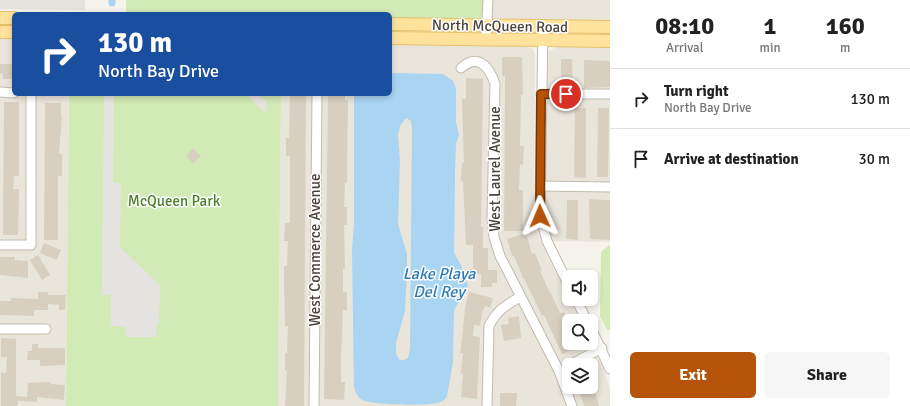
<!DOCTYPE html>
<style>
:root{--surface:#fff;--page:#f6f6f6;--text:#222;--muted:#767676;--line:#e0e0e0;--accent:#b45309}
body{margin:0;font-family:Signika,sans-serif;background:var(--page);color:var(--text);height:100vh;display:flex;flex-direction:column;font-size:15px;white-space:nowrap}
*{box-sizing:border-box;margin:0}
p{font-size:13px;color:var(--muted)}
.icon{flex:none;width:22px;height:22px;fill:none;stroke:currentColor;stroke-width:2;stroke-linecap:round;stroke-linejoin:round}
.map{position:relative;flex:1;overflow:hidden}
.panel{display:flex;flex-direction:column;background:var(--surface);width:300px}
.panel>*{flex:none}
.hud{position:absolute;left:12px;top:12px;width:380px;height:84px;border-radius:6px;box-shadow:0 2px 6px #0003;background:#1a4fa0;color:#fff;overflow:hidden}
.fabs{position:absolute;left:562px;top:270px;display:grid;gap:8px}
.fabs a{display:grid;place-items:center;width:36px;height:36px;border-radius:6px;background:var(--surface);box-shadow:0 2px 6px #0003;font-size:20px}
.pin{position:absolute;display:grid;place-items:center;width:34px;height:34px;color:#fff;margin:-17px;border:2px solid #fff;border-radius:50%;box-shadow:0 1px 4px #0007}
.me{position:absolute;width:44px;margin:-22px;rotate:359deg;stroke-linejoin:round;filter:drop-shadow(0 0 3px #0008)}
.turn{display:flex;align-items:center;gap:14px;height:84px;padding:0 20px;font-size:18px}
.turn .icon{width:52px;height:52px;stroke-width:2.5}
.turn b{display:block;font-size:28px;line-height:34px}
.eta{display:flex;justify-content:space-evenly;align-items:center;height:68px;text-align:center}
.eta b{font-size:24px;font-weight:700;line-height:28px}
.button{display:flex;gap:8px;margin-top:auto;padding:8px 20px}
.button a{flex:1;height:46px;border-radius:6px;background:var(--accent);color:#fff;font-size:16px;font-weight:700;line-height:46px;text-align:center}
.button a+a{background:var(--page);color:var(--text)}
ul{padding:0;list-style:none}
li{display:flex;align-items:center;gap:12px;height:60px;padding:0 20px;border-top:1px solid var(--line)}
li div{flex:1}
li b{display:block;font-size:15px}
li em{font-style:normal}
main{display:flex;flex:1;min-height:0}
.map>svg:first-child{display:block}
.residential{fill:#eae5da;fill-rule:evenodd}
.industrial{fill:#e6e2dd}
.green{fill:#d2eab5}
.parking{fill:#e5e3e0}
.water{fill:#a9d4f2;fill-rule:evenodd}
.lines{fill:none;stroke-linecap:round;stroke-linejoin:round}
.canal{stroke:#a9d4f2;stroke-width:7}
.building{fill:#d8cfc1}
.minor-casing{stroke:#c2bbae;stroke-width:11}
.major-casing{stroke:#e6c16a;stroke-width:14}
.minor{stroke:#fff;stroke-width:9}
.major{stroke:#ffe39c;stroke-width:12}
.route-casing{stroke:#753606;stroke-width:10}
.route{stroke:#b45309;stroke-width:7}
.labels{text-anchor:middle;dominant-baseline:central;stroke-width:3;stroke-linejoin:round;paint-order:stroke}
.street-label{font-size:15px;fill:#4b4439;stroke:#fff}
.park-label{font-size:15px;fill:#4a7f2a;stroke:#fff}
.water-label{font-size:16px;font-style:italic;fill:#2e7ab2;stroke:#fff}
</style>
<main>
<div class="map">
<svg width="610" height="406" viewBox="0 0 610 406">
<rect width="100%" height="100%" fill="#f6f3ec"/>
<g class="residential">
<polygon points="484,0 610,0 610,21 481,19"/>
<polygon points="0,38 14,38 14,94 69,94 66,406 0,406"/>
<path d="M390,44l136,2 7,3 2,5 -1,171 13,30 34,66h-12v22l22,-1 14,30 5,17v17h-332l3,-312h109zM569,365h22v22h-22z"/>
<polygon points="556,47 610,47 610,242 552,241 549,232 545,205 548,52"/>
</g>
<polygon class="industrial" points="0,0 85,0 85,10 0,9"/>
<g class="green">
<polygon points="126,0 484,0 481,19 390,18 390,14 126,12"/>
<polygon points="69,94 281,94 278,406 66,406"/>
<polygon points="608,246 610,246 610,330 607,330 600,316 601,252"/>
</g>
<g class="parking">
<polygon points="104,94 114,94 113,183 121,183 120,247 160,285 159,324 156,327 156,337 125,337 125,327 111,326 111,295 102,295"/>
<polygon points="246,94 258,94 266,101 267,111 265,113"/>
</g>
<path class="water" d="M390,73l53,1 10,7 3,7v34l3,13 -3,9 -1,27 -1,82 7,12 7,21 -14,24 -1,52 -6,34c-2,4 -5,6 -10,7 -12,3 -64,2 -75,-3 -5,-3 -6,-7 -8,-13l-2,-138 2,-24v-131h36zM406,118l5,3 1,7 -2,221 -2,9 -4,2h-4l-4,-6v-11l9,-32 2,-39v-18l-9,-30 2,-64 -2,-25 2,-9z"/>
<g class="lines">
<polyline class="canal" points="112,3 112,0"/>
</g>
<g class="building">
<polygon points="502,57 522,57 523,95 521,95 520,146 524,146 523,165 520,164 519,190 523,190 523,231 504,231 505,76 502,76"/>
<polygon points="561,59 572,59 573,86 561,86"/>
<polygon points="584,60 610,61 610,87 584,88"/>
<polygon points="0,64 14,64 14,79 3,79 3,74 0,73"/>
<polygon points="466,78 483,79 481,227 483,227 483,248 488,248 488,270 497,270 497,283 492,283 492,287 481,287 481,274 466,274 466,269 473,269 473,245 466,245 463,181 461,181 462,163 464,163 462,99 466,99"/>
<polygon points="290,94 306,94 304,406 285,406 287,370 285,370 285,353 287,353 288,326 285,326 284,284 284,266 287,266 288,241 284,241 285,223 290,223 290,156 286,156 286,138 289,138"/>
<polygon points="328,94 345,94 345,100 348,100 347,183 345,183 344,207 347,207 347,225 344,225 345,269 343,269 343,292 347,292 347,310 343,310 341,358 341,382 345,382 344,400 324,399"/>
<polygon points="4,102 19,102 19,176 14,176 13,189 19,189 18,235 3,235"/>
<polygon points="45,103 61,103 61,115 62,115 59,154 62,154 62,176 58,176 58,240 44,240"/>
<polygon points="575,108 586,108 586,178 574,177"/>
<polygon points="598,108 609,108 608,177 597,177"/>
<polygon points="193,148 201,156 193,163 186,156"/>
<polygon points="589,199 610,200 610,240 590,239"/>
<polygon points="567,200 578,200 578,240 566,239"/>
<polygon points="526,233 532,254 535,253 542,271 540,271 550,293 551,293 560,313 564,312 569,323 569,343 575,343 577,348 562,354 544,315 542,316 524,278 523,278 514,256 512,256 507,239"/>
<polygon points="44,243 61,250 57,260 40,253"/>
<polygon points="38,255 50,275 42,280 30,260"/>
<polygon points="0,257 15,257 15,260 28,261 28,278 0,275"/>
<polygon points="38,292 48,292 48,295 66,295 65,310 59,310 59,305 48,304 48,310 34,310 34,316 0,315 0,301 11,301 11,298 38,299"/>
<polygon points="469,292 493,298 490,308 485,306 482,313 480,326 474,325 473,336 480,337 477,399 461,397 463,374 461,374 463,353 460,353 462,339 465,308"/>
<polygon points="519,316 521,338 504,341 501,325 509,324 508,318"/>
<polygon points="1,338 16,339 16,396 27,397 28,383 50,382 50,384 65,385 64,400 37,397 37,402 18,401 18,406 1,406 1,372 6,373 7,357 1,357"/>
<polygon points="32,344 38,344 38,348 65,348 65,365 40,366 40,360 27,360 28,351 32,351"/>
<polygon points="578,387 594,387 599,406 584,406"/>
<polygon points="500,393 517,393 516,406 500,406"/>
</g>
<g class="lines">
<defs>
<g id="minor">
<polyline points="543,26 540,216 547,241 569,286"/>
<polyline points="486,40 488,0"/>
<path d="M461,68c17,-15 28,-2 34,16l-3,134 2,19 6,19 59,115 13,35"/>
<polyline points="0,92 14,93"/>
<polyline points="541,94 610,94"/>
<polyline points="540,186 610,187"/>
<polyline points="0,245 31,245 31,94"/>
<polyline points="576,299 587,321"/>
<polyline points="591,328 610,369"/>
<polyline points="0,329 46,329"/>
<polyline points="570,365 602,348"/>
<polyline points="314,406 317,94"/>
<path d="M487,406l2,-80c7,-15 17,-21 31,-29"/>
</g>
<g id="major">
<polyline points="0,18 14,18"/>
<polyline points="390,24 610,27"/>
<polyline points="0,32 14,32"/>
<polyline points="390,38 610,41"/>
</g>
</defs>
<use href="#minor" class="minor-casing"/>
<use href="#major" class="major-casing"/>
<use href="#minor" class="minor"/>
<use href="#major" class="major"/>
</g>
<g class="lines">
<defs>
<polyline id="route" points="540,216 541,94 566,94"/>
</defs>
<use href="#route" class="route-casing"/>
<use href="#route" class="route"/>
</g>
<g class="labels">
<g class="street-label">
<text transform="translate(500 26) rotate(1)">North McQueen Road</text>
<text transform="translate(495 169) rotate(-90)">West Laurel Avenue</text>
<text transform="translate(315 250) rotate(-90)">West Commerce Avenue</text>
</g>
<g class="park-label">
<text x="174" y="201">McQueen Park</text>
</g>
<g class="water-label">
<text x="439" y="274">Lake Playa<tspan x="439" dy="18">Del Rey</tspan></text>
</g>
</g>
</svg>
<div class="fabs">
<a><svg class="icon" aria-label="sound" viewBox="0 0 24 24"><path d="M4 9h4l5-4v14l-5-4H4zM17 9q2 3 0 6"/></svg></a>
<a><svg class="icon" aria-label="search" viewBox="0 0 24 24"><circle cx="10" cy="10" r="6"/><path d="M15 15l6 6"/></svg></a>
<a><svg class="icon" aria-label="layers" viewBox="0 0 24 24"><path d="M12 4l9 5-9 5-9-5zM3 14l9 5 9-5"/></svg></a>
</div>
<div class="pin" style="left:566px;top:94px;background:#d93025"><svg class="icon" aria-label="arrive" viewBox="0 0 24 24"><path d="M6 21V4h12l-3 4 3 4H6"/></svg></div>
<svg class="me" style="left:540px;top:216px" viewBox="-20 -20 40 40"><path d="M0-17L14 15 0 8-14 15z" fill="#b45309" stroke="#fff" stroke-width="4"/></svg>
<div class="hud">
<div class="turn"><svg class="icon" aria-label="right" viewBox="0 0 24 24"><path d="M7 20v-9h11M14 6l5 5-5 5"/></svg><div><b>130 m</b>North Bay Drive</div></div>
</div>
</div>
<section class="panel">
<div class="eta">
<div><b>08:10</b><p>Arrival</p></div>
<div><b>1</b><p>min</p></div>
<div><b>160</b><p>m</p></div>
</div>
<ul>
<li><svg class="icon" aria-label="right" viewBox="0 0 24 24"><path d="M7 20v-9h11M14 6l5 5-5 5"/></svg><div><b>Turn right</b><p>North Bay Drive</p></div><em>130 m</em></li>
<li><svg class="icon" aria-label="arrive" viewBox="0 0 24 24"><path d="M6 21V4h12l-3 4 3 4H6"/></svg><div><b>Arrive at destination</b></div><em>30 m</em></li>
</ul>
<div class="button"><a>Exit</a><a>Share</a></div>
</section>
</main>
